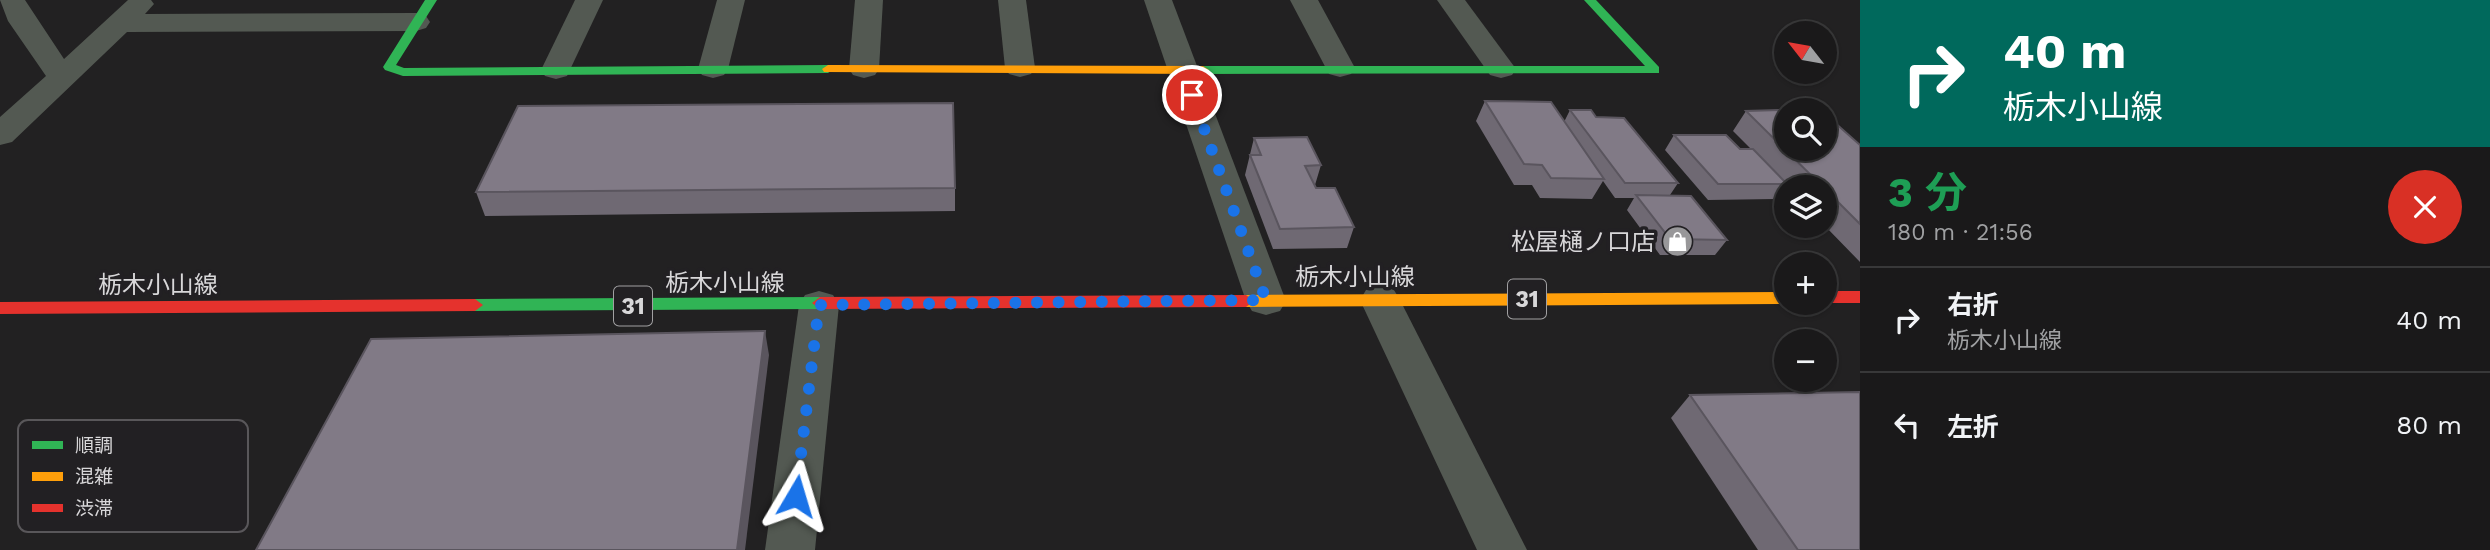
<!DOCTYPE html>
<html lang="ja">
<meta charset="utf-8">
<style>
:root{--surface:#1a191a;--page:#232223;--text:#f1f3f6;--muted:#9fa0a2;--line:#383839}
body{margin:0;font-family:"Work Sans","Noto Sans JP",sans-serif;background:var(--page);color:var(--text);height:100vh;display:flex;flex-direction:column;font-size:26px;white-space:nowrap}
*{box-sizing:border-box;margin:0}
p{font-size:23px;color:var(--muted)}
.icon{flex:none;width:38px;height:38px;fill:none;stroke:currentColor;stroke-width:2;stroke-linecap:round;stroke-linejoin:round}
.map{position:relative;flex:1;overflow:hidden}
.details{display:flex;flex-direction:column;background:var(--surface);width:630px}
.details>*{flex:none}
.banner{background:#00695c;color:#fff;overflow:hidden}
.needle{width:46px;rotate:301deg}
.controls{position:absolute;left:1774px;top:21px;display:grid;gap:14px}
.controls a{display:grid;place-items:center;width:63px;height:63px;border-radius:50%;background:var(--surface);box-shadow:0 2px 5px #0004,0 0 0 2px var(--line);font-size:35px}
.pin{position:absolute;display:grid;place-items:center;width:60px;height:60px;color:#fff;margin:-30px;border:4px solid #fff;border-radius:50%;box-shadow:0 2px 7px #0007}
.me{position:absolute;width:77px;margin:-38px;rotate:7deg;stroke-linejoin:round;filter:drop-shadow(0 0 5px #0008)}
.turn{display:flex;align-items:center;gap:24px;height:147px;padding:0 28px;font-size:32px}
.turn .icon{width:91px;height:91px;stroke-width:2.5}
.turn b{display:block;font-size:49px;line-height:60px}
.round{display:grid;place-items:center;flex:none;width:74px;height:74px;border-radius:37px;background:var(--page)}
.summary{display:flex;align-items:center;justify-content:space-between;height:119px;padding:0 28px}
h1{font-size:42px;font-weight:700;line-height:52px;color:#1e9e55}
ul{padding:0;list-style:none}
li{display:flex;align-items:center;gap:21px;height:105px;padding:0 28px;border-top:2px solid var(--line)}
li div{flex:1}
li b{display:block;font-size:26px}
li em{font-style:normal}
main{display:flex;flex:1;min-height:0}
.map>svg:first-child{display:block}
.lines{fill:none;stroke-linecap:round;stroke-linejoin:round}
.street{fill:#535952;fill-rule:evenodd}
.fast{fill:#30b455;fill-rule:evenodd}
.slow{fill:#ff9f0a;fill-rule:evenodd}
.jam{fill:#e5322d;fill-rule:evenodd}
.wall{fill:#6f6973}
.shaded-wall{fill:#5a555e}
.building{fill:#817a86;stroke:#5a555e;stroke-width:2}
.route{stroke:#1a73e8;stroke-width:12;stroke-dasharray:0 21.6}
.labels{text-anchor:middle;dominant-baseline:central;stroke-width:7;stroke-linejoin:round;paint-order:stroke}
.shield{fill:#222023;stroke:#a1a0a2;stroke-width:2}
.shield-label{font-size:23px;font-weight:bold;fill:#d8d7d9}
.poi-label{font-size:24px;fill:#d8d7d9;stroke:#222023;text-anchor:end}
.street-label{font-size:24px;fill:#d8d7d9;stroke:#222023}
.key{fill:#222023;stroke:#59575a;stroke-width:2}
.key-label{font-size:19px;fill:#d8d7d9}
</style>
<main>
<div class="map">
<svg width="1860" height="550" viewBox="0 0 1860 550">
<rect width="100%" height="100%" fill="#222122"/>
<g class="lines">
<g class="street">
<polygon points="0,0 25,0 64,59 128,0 151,0 154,4 145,14 416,13 426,16 430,22 426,28 416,31 127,32 12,142 0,145 0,117 46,76 8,21"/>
<polygon points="575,0 603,0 567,76 556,79 545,76 541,70"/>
<polygon points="717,0 745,0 728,69 724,75 713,78 702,75 698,69"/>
<polygon points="855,0 883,0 879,69 875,75 864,78 853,75 849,69"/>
<polygon points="998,0 1026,0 1035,68 1031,74 1020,77 1009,74 1005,68"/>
<polygon points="1144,0 1172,0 1286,301 1280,311 1266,315 1252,311 1246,301"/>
<polygon points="1290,0 1318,0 1355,68 1351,74 1340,77 1329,74"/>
<polygon points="1437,0 1465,0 1516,69 1512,75 1501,78 1490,75"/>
<polygon points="1380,286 1394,290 1400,300 1527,550 1477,550 1360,300 1366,290"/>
<polygon points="819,291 833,295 839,305 815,550 765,550 799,305 805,295"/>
</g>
<g class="fast">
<polygon points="425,0 437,0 396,65 404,68 828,65 834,69 828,73 403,76 385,70 383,67"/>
<polygon points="1584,0 1596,0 1659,67 1659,73 1203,74 1197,70 1203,66 1645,66"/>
<polygon points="820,297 828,303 820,309 475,311 467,305 475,299"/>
</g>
<g class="slow">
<polygon points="828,65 1203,66 1209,70 1203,74 824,72 822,69"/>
<polygon points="1787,292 1787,303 1790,303 1787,304 1246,307 1238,301 1246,295"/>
</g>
<g class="jam">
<rect x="1825" y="291" width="35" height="12"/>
<polygon points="1246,295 1254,301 1246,307 820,309 812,303 820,297"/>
<polygon points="475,299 483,305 475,311 0,314 0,302"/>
</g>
</g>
<g class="wall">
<polygon points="1485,101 1564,122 1570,110 1596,117 1678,183 1670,195 1727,240 1715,255 1660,255 1627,210 1634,198 1615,198 1603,181 1592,199 1540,198 1532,185 1514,185 1476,121"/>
<polygon points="1746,111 1860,145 1860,262 1825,226 1825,187 1788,187 1786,185 1775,199 1708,200 1665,150 1674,135 1740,149 1751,149 1733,131"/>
<polygon points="1254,138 1321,165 1315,185 1316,188 1354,227 1347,248 1273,249 1245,175"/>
<polygon points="955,188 955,211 485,216 476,192"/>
<polygon points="1690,395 1860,550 1758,550 1671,418"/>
</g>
<polygon class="shaded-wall" points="765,331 769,355 745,550 737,550"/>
<g class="building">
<polygon points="1485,101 1551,102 1604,179 1551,178 1542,165 1524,164"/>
<polygon points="953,103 955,188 476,192 518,106"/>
<polygon points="1819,109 1821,110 1787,110 1787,149 1825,149 1825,114 1860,145 1860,224 1825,189 1825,187 1823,187 1746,111"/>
<polygon points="1570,110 1591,110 1596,117 1624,118 1678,183 1625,183"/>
<polygon points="1674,135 1726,135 1740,149 1753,149 1787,184 1718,184"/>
<polygon points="1307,137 1321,165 1305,166 1316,188 1335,188 1354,227 1280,229 1250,155 1261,155 1254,138"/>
<polygon points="1636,195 1691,196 1727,240 1670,239"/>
<polygon points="765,331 737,550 256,550 371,339"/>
<polygon points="1860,392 1860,550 1798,550 1690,395"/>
</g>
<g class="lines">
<polyline class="route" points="796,496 819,305 1266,300 1192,95"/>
</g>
<defs>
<symbol id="shop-disc" viewBox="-11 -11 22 22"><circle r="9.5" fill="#989799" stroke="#222023"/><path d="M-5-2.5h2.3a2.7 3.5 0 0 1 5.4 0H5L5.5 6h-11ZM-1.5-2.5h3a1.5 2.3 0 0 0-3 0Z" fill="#fff"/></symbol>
</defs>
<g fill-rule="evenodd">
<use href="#shop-disc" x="1660" y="224" width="35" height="35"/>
</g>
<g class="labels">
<g class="shield">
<rect x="1508" y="279.5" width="38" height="39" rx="5"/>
<rect x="614" y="286.5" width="38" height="39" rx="5"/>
</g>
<g class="shield-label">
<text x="1527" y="299">31</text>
<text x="633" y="306">31</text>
</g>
<g class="poi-label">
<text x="1655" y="242">松屋樋ノ口店</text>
</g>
<g class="street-label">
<text x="1355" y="277">栃木小山線</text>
<text x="725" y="283">栃木小山線</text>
<text x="158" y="285">栃木小山線</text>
</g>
</g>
<rect x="18" y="420" width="230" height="112" rx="10" class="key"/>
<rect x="32" y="441" width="31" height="8" fill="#30b455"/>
<rect x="32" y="472" width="31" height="9" fill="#ff9f0a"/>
<rect x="32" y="504" width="31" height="8" fill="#e5322d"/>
<g class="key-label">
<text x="75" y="452">順調</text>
<text x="75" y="483">混雑</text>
<text x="75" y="515">渋滞</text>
</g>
</svg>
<div class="controls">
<a><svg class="needle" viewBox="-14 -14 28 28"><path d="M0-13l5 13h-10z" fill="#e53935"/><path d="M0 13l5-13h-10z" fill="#9fa0a2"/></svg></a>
<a><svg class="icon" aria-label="search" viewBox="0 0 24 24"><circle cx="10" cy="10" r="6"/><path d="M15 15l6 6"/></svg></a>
<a><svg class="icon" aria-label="layers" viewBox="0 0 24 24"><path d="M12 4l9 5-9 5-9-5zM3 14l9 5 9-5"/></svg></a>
<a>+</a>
<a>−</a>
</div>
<div class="pin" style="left:1192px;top:95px;background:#d93025"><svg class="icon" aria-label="arrive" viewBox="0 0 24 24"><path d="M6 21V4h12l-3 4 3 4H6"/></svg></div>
<svg class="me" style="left:796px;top:496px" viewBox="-20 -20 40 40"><path d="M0-17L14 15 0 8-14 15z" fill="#1a73e8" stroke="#fff" stroke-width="4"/></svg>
</div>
<section class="details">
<div class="banner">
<div class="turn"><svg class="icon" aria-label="right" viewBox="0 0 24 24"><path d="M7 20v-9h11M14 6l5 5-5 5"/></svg><div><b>40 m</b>栃木小山線</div></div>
</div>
<div class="summary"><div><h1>3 分</h1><p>180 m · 21:56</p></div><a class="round" style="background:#d93025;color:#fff"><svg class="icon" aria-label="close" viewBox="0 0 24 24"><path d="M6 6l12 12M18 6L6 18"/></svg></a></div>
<ul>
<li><svg class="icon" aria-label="right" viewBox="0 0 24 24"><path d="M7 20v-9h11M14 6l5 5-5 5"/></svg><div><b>右折</b><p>栃木小山線</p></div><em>40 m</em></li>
<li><svg class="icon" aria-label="left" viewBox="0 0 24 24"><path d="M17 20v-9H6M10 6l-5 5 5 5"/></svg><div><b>左折</b></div><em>80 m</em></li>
</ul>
</section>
</main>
